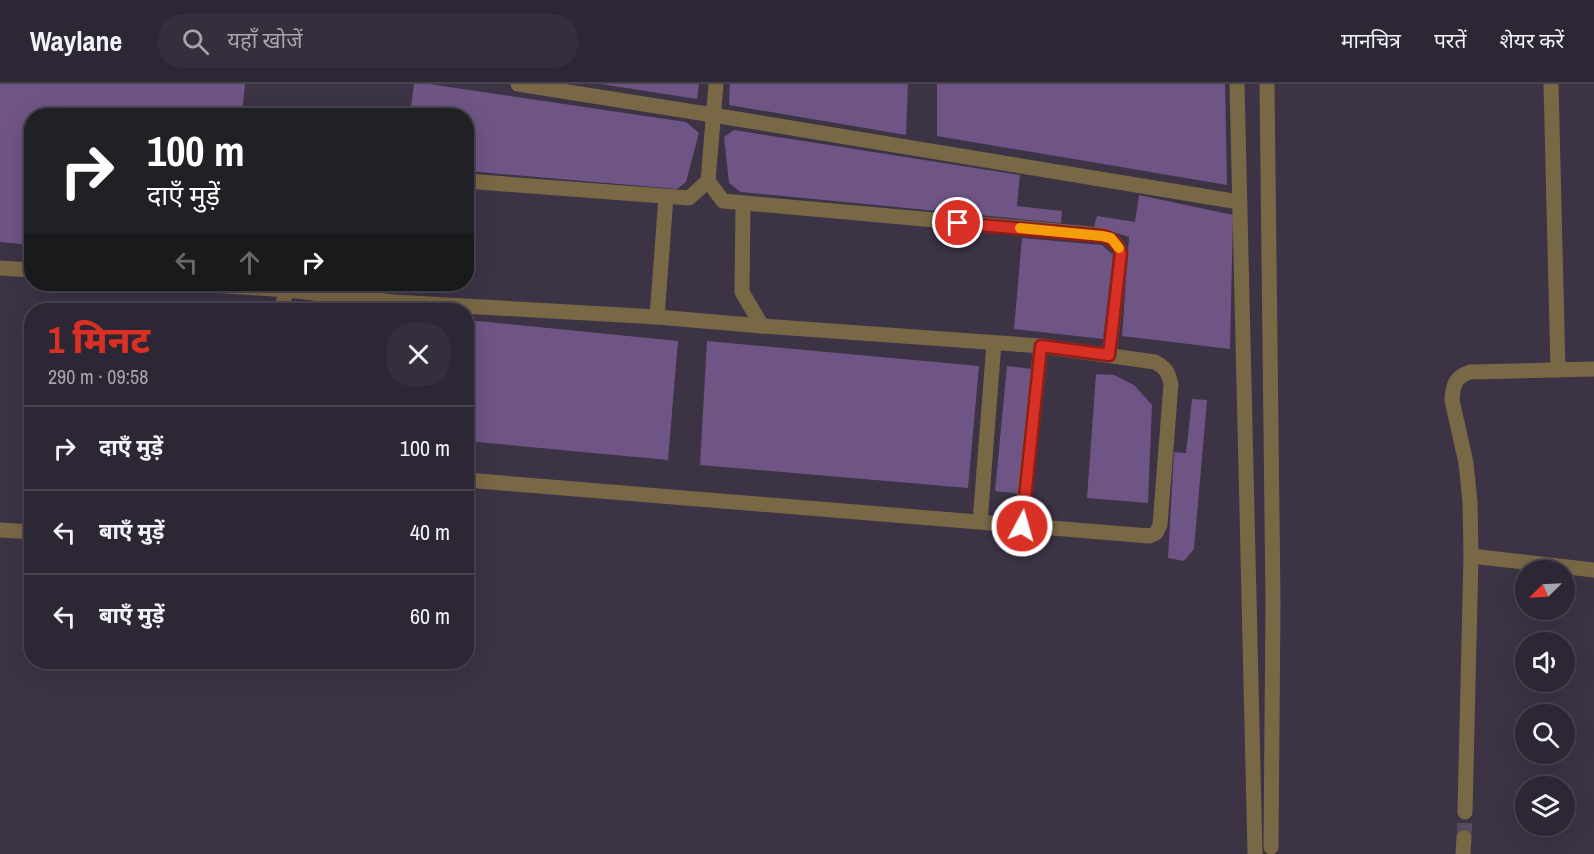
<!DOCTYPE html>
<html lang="hi">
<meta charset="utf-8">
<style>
:root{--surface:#2d2634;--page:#352e3c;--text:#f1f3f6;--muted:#a7a5ac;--line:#48434f;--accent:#d93025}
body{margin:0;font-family:"Archivo Narrow","Noto Sans Devanagari",sans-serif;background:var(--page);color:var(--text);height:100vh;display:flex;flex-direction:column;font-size:22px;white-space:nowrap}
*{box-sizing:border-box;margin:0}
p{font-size:20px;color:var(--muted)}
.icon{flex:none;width:33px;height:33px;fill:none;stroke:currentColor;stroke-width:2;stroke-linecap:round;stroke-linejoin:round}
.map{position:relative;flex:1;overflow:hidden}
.drawer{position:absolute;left:24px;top:219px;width:450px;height:366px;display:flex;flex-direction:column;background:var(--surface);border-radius:24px;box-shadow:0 6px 24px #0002,0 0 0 2px var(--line)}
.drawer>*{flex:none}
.top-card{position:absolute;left:24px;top:24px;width:450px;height:183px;border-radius:24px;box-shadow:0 6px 24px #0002,0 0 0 2px var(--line);background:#202124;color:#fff;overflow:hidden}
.needle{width:39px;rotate:246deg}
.fabs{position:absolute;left:1515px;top:476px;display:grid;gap:12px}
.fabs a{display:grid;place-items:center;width:60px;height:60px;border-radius:50%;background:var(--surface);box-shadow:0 6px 24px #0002,0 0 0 2px var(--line);font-size:30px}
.pin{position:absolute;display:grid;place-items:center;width:51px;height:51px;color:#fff;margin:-26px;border:3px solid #fff;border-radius:50%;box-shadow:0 2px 6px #0007}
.me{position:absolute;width:66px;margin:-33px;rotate:6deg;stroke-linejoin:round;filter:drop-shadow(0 0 4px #0008)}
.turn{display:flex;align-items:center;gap:21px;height:126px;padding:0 24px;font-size:27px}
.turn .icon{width:78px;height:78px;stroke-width:2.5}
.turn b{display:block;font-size:42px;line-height:51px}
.lanes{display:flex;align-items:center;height:57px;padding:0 24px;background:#0003;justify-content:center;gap:30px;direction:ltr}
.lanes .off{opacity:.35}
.round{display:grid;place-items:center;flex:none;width:63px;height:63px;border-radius:24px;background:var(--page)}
.headline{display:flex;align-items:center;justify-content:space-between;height:102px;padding:0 24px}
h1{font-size:36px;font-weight:800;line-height:45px;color:var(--accent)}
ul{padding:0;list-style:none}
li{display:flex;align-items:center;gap:18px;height:84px;padding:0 24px;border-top:2px solid var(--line)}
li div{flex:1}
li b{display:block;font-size:22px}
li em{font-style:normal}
header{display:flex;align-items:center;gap:36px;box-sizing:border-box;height:84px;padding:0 30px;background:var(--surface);border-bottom:2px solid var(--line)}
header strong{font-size:28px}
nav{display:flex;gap:33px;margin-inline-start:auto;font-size:21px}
.search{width:420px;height:54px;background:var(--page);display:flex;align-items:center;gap:15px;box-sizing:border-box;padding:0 21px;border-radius:24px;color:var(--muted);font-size:22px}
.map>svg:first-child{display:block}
.green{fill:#6e5585}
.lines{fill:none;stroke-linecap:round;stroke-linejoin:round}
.minor-tunnel{stroke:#554c5e;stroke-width:15;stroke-dasharray:15 8;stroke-linecap:butt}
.minor{stroke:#796846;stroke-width:15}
.route-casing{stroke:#8d1f18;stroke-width:15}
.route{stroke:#d93025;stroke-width:10}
.slow{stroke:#f59e0b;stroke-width:10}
</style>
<header>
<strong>Waylane</strong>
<div class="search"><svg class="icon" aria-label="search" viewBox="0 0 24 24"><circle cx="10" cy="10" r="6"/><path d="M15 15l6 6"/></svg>यहाँ खोजें</div>
<nav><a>मानचित्र</a><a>परतें</a><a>शेयर करें</a></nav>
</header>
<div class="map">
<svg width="1594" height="770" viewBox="0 0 1594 770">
<rect width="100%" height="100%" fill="#3c3345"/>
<g class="green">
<polygon points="0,0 245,0 242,31 32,32 31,161 0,158"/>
<polygon points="414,0 429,0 686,38 699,49 686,98 677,105 467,87 466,32 410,31"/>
<polygon points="601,0 699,0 697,15"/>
<polygon points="730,0 908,0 906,51 729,21"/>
<polygon points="937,0 1225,0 1227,101 937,52"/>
<polygon points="734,46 1020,91 1017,122 1062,127 1061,139 741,108 729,99 724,53"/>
<polygon points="1139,111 1233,131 1230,265 1122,252 1129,153 1094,142 1097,132 1135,138"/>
<polygon points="1022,154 1102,161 1113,171 1103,255 1014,245"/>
<polygon points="467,236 678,257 668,376 467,357"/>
<polygon points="707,257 979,282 968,404 700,381"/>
<polygon points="1007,282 1033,285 1021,410 995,407"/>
<polygon points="1096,290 1114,291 1134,301 1152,321 1148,419 1087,414"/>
<polygon points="1192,315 1207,316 1194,465 1184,477 1168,474 1174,368 1186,369"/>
</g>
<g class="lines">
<polyline class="minor-tunnel" points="1464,754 1465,728"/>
<g class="minor">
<polyline points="518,0 713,31 1239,118"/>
<polyline points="1237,0 1255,770"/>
<polyline points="1267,0 1273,519 1271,763"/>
<polyline points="1551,0 1558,286"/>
<path d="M466,97l223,17 19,-17 15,20 379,34c11,3 14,8 19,18l-12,102"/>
<polyline points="708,97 716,0"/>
<polyline points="743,120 742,208 762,242"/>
<polyline points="0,184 32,186"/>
<path d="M200,200l87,6 107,12 263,15 105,9 279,20 114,16c12,7 13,10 16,22l-11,141 -4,8 -7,3 -683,-56"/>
<polyline points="282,226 287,200"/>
<polyline points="657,233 666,113"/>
<polyline points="980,438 994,259"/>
<polyline points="1021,442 1041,262"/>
<polyline points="0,446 32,448"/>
<polyline points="1471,472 1594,486"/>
<path d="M1465,728l6,-256 -1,-54 -4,-39 -14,-63c1,-15 3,-23 18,-28l124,-3"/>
<polyline points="1463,770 1464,754"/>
</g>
</g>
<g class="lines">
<defs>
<path id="route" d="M958,139l144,13c11,2 14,7 19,17l-12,102 -68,-9 -19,180"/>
</defs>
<use href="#route" class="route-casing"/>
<use href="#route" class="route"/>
<polyline class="slow" points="1020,144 1102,152 1111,154 1119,164"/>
</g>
</svg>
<div class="fabs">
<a><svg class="needle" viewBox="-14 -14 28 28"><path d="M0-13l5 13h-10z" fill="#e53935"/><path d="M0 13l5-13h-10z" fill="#a7a5ac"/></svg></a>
<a><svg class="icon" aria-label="sound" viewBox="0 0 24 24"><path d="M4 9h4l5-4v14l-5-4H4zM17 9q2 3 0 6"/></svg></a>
<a><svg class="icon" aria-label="search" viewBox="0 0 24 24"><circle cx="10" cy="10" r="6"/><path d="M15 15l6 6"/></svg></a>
<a><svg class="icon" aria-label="layers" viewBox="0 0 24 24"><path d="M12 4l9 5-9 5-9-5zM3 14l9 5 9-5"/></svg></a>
</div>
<div class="pin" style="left:958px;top:139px;background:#d93025"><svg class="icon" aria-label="arrive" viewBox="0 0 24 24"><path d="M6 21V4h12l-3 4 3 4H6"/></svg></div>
<svg class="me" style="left:1022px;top:442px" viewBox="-20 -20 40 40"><circle r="17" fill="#d93025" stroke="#fff" stroke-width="3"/><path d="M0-11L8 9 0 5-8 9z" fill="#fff"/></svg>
<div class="top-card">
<div class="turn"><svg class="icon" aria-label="right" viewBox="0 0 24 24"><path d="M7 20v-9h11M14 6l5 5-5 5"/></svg><div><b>100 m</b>दाएँ मुड़ें</div></div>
<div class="lanes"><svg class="icon off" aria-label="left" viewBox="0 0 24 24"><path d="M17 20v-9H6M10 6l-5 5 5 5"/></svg><svg class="icon off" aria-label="ahead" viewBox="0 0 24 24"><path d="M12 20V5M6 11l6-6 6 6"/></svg><svg class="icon" aria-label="right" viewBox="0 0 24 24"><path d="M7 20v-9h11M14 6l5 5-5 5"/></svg></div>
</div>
<section class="drawer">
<div class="headline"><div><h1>1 मिनट</h1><p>290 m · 09:58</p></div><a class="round"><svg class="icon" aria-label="close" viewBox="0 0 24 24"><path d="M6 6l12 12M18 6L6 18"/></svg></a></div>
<ul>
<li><svg class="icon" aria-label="right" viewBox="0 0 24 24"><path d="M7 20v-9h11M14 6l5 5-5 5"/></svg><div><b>दाएँ मुड़ें</b></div><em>100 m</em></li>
<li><svg class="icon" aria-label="left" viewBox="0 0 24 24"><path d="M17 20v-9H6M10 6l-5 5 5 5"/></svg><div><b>बाएँ मुड़ें</b></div><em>40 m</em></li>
<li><svg class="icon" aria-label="left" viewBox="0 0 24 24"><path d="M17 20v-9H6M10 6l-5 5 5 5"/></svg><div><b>बाएँ मुड़ें</b></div><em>60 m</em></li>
</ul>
</section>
</div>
